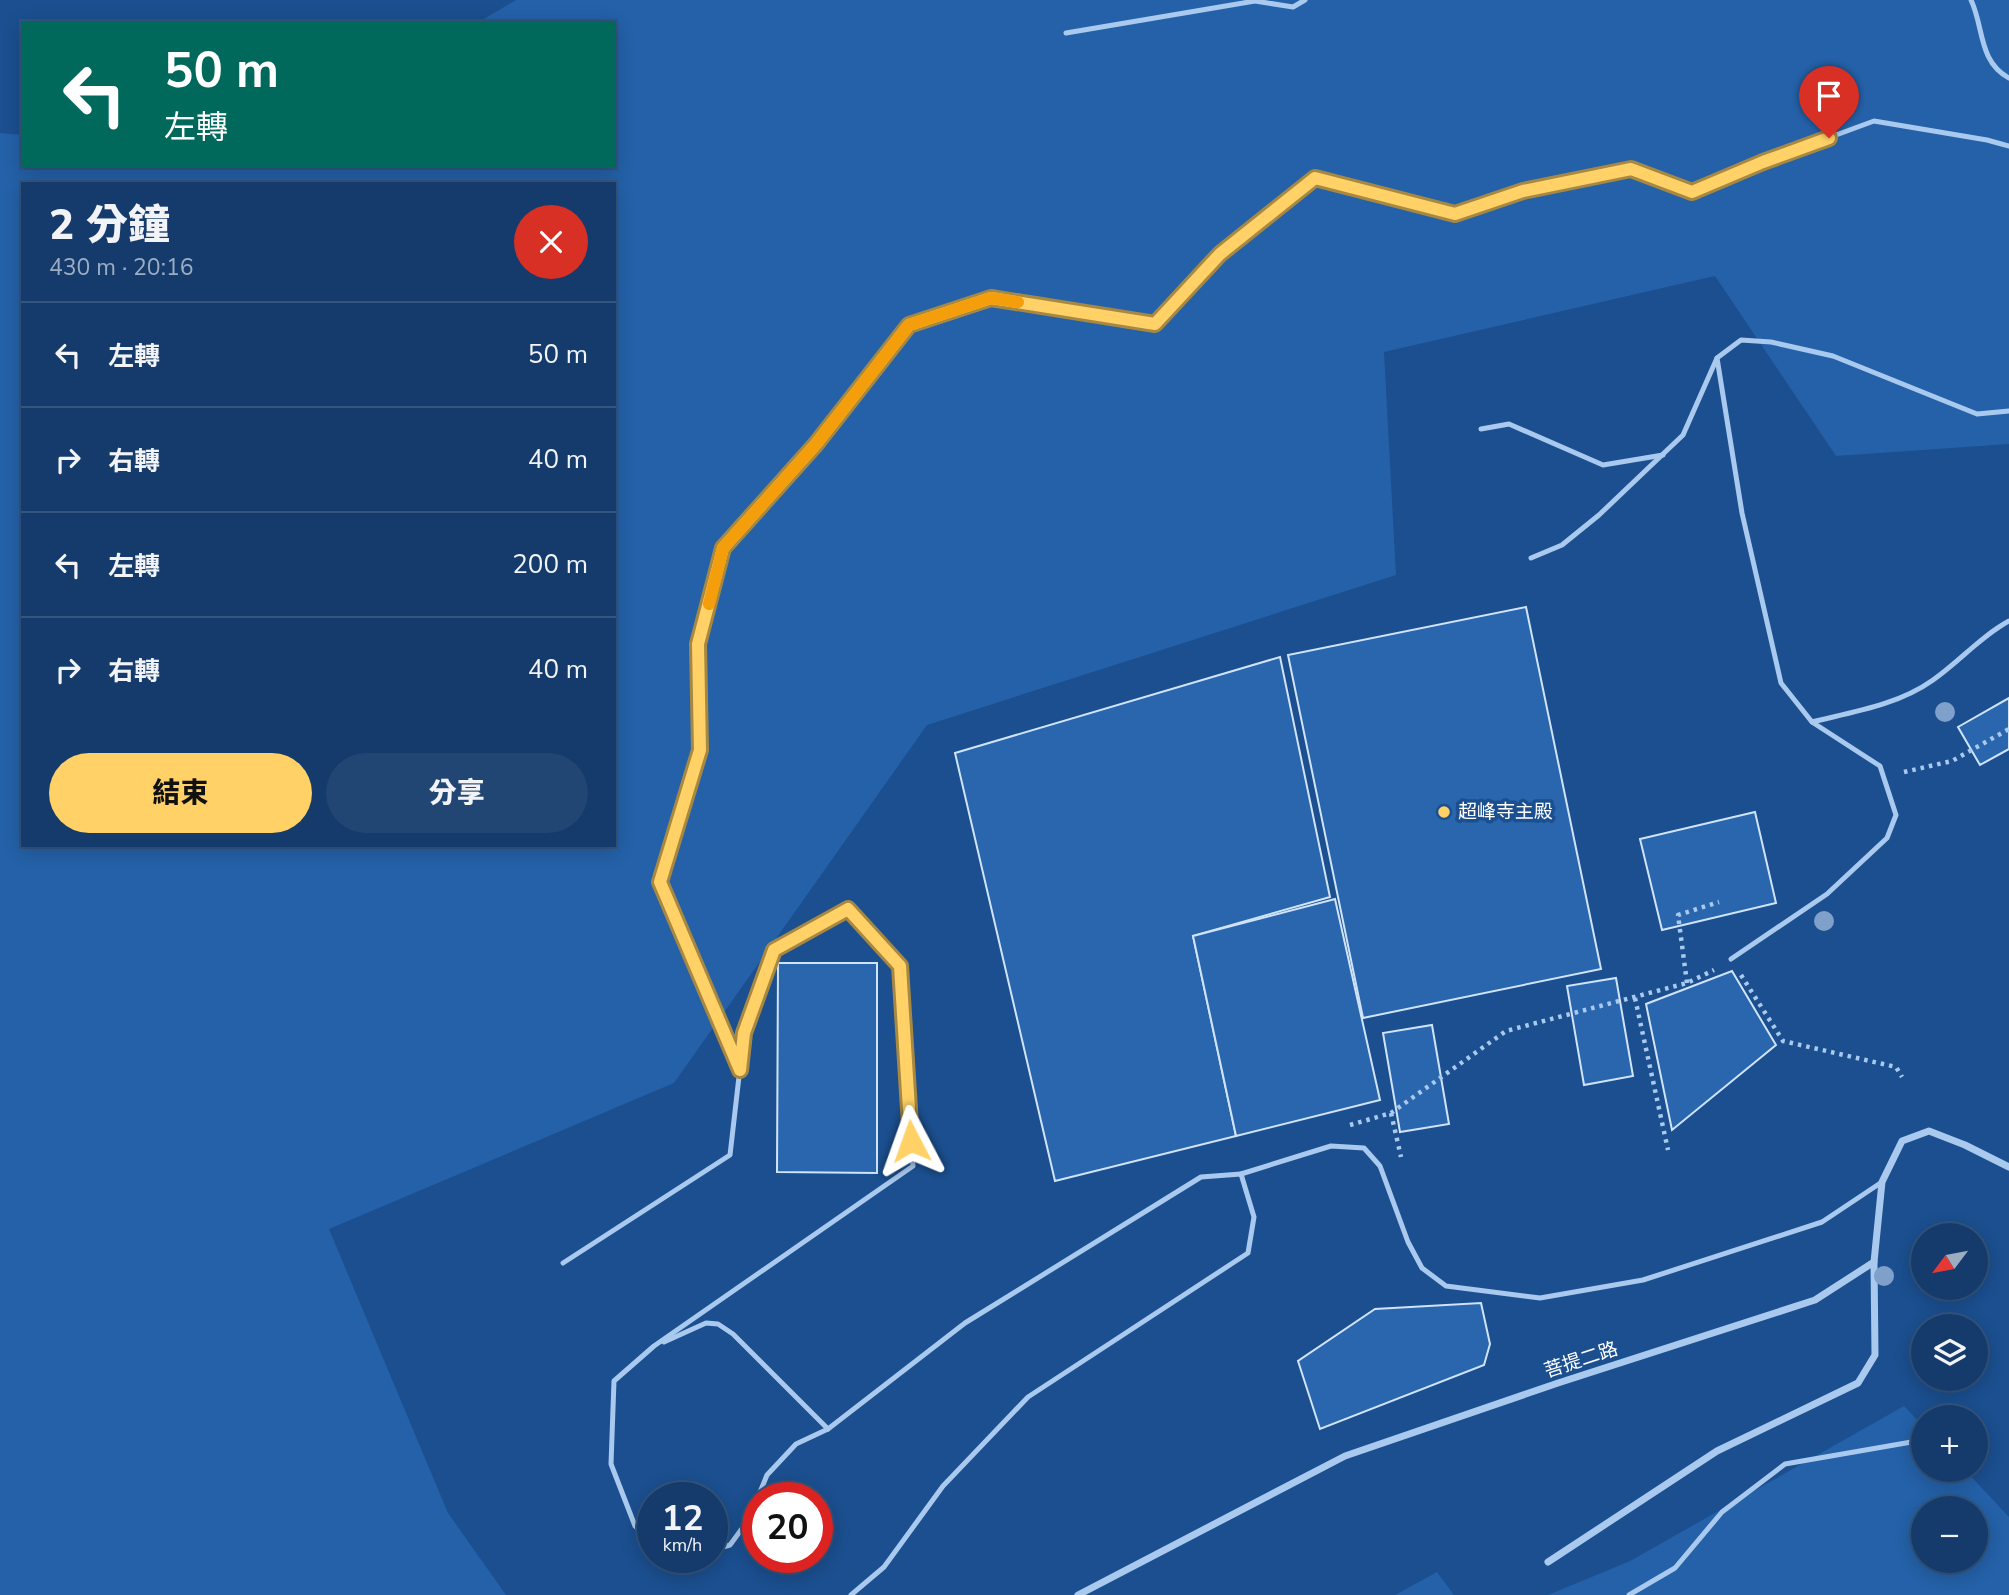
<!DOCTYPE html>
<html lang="zh-TW">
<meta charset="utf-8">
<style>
:root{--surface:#143b6b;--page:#214673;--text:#f1f3f6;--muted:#9dadc1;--line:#33557e;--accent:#ffd166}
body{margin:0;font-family:"Nunito Sans","Noto Sans TC",sans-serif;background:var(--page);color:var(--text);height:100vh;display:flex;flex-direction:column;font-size:26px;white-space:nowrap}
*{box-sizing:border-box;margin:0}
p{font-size:23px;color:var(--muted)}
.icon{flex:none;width:38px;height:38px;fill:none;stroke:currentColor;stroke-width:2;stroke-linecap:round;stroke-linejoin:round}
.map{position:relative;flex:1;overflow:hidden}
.details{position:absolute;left:21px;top:182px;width:595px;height:665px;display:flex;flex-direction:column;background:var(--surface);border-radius:0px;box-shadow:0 4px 18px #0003,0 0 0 2px var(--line)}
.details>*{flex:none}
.hud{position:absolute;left:21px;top:21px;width:595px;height:147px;border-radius:0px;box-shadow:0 4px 18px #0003,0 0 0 2px var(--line);background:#00695c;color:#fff;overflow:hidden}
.needle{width:46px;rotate:238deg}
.tools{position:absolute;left:1911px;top:1223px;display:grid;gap:14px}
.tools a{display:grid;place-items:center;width:77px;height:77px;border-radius:50%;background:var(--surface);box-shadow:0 4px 18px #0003,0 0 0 2px var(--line);font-size:35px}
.speed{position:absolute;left:637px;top:1482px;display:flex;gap:14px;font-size:35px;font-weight:700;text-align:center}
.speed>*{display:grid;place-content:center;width:91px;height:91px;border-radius:50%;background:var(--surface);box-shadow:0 4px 18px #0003,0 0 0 2px var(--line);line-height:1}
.speed small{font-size:18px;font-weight:400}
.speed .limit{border:10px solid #d22;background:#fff;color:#111}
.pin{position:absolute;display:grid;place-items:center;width:60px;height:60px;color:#fff;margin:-72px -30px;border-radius:50% 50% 50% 0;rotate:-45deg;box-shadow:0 0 7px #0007}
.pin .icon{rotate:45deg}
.me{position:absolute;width:77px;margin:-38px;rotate:356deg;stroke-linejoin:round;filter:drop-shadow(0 0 5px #0008)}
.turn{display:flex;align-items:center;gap:24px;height:147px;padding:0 28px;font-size:32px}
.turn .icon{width:91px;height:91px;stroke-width:2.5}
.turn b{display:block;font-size:49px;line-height:60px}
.round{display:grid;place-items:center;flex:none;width:74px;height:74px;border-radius:37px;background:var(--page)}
.headline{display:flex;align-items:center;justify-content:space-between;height:119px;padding:0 28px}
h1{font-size:42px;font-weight:800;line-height:52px}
.action{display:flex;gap:14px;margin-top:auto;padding:14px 28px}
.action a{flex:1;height:80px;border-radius:42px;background:var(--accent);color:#111;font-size:28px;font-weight:800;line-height:80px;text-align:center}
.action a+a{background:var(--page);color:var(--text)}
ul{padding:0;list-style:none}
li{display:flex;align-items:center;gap:21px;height:105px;padding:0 28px;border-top:2px solid var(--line)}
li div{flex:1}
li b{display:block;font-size:26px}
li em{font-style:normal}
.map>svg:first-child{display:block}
.green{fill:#2461a8;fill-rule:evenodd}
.building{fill:#2a66ad;stroke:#cfe3fa;stroke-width:2}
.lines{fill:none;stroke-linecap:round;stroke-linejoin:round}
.path{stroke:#a9c9ee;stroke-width:4.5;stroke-dasharray:3.5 5;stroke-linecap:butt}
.service{stroke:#a9c9ee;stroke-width:5}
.minor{stroke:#a9c9ee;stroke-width:7}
.tree{fill:#7ea0ca}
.route-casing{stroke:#a68842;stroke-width:18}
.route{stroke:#ffd166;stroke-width:12}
.slow{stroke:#f59e0b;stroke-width:12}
.poi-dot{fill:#ffd166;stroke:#1b4f8f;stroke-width:2.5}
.labels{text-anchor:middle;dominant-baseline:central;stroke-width:7;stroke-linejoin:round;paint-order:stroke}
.poi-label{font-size:19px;fill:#fff;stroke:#1b4f8f;text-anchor:start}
.street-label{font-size:19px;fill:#fff;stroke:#1b4f8f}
</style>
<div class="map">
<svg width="2009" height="1595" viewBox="0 0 2009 1595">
<rect width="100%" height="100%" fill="#1b4f8f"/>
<g class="green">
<path d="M516,0h1493v444l-173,12 -121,-180 -331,76 12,223 -469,150 -253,358 -345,146 119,284 58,82h-506v-1462l23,2v31h591v-143h-137zM23,184h591v661h-591z"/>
<path d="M1904,1406l19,20v44h42l44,47v78h-461l82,-34zM1923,1508h53v53h-53z"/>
<polygon points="1437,1572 1454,1595 1395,1595"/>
</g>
<g class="building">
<polygon points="1526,607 1601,969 1363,1018 1288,655"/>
<polygon points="1280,657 1330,897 1193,936 1236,1136 1055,1181 955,753"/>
<polygon points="2009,698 2009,749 1980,765 1958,727"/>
<polygon points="1755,812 1776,903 1662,930 1640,839"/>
<polygon points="1335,899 1380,1100 1236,1136 1193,936"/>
<polygon points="778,963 877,963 877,1173 777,1172"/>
<polygon points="1732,971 1776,1045 1672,1130 1646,1004"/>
<polygon points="1616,978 1633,1076 1584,1085 1567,986"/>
<polygon points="1432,1025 1449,1124 1400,1132 1383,1033"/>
<polygon points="1481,1303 1490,1344 1484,1365 1320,1429 1298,1361 1375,1309"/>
</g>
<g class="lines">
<g class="path">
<polyline points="1904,772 1952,761 2009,729"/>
<polyline points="1741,975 1783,1041 1896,1067 1902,1077"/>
<polyline points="1687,983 1678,915 1719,902"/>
<polyline points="1635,998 1668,1150"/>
<polyline points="1391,1113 1401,1157"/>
<polyline points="1350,1125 1391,1113 1506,1031 1687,983 1714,970"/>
</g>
<g class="service">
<path d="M1971,0c13,27 7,61 38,78"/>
<polyline points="1066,33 1255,1 1293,7 1305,0"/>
<polyline points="1481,429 1509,424 1603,465 1663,455"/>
<polyline points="1531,558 1562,545 1599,515 1683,435 1717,358"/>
<path d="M1812,722c41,-10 86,-17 121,-42 27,-19 47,-43 76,-59"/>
<polyline points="1731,959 1827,894 1887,838 1896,815 1880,766 1812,722 1781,683 1742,513 1717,358 1741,340 1771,342 1833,356 1977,414 2009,411"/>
<polyline points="740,1070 660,882 700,750 698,644 723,548 816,444 909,325 991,298 1155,324 1220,254 1315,178 1455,214 1523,191 1631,169 1692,192 1763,162 1874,121 1987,140 2009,146"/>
<polyline points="1241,1174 1331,1146 1364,1148 1380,1166 1408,1242 1422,1268 1446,1286 1540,1298 1643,1280 1822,1222 1882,1182"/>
<polyline points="563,1263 730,1155 744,1033 774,951 848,909 900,966 913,1166 654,1346 614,1381 611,1464 635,1526 653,1543"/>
<polyline points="664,1342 706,1323 718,1324 733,1334 828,1429"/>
<polyline points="712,1550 730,1545 749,1519 767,1475 796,1444 828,1429 965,1323 1201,1177 1241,1174 1254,1217 1248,1253 1028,1397 943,1486 884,1567 851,1595"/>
<polyline points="1629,1595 1675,1568 1722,1512 1785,1464 1923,1440"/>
</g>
<g class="minor">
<polyline points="1548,1562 1717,1451 1858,1383 1875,1355 1874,1262"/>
<polyline points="1078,1595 1345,1456 1558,1383 1815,1300 1874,1262 1882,1182 1902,1141 1929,1131 1965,1145 2009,1167"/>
</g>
</g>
<g class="tree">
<circle cx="1945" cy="712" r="10"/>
<circle cx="1824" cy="921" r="10"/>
<circle cx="1884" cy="1276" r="10"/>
</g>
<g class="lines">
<defs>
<polyline id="route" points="911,1141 900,966 848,909 774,950 744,1033 740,1070 660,882 700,750 698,644 723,548 816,444 909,325 991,298 1155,324 1220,254 1315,178 1455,214 1523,191 1631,169 1692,192 1763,162 1829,138"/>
</defs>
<use href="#route" class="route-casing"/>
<use href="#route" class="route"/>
<polyline class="slow" points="709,604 723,548 816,444 909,325 991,298 1018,302"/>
</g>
<circle class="poi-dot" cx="1444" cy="812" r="7"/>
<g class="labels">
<g class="poi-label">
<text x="1458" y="812">超峰寺主殿</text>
</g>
<g class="street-label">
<text transform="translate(1581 1360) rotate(-18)">菩提二路</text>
</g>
</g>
</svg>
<div class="tools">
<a><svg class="needle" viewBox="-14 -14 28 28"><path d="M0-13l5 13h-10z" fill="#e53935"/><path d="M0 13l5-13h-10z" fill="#9dadc1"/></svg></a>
<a><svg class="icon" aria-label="layers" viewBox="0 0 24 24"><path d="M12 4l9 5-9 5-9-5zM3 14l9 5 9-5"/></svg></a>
<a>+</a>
<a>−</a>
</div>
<div class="speed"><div>12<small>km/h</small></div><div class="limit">20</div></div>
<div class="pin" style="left:1829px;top:138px;background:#d93025"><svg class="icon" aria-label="arrive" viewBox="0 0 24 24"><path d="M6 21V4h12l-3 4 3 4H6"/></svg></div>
<svg class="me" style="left:911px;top:1141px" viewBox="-20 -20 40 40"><path d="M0-17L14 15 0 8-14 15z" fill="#ffd166" stroke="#fff" stroke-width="4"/></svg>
<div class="hud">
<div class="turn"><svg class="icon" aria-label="left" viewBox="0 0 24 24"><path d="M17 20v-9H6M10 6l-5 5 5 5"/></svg><div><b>50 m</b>左轉</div></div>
</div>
<section class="details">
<div class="headline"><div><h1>2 分鐘</h1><p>430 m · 20:16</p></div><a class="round" style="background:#d93025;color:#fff"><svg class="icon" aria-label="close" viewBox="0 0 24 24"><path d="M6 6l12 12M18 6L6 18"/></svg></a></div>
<ul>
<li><svg class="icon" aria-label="left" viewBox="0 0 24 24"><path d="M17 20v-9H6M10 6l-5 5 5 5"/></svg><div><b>左轉</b></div><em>50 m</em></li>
<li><svg class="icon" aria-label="right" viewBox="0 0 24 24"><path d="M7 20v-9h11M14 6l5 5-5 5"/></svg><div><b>右轉</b></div><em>40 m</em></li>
<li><svg class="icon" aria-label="left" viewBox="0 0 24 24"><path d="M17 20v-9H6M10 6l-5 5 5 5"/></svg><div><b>左轉</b></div><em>200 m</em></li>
<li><svg class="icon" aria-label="right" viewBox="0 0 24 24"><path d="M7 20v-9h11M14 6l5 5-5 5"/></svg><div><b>右轉</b></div><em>40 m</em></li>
</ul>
<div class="action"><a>結束</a><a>分享</a></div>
</section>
</div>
